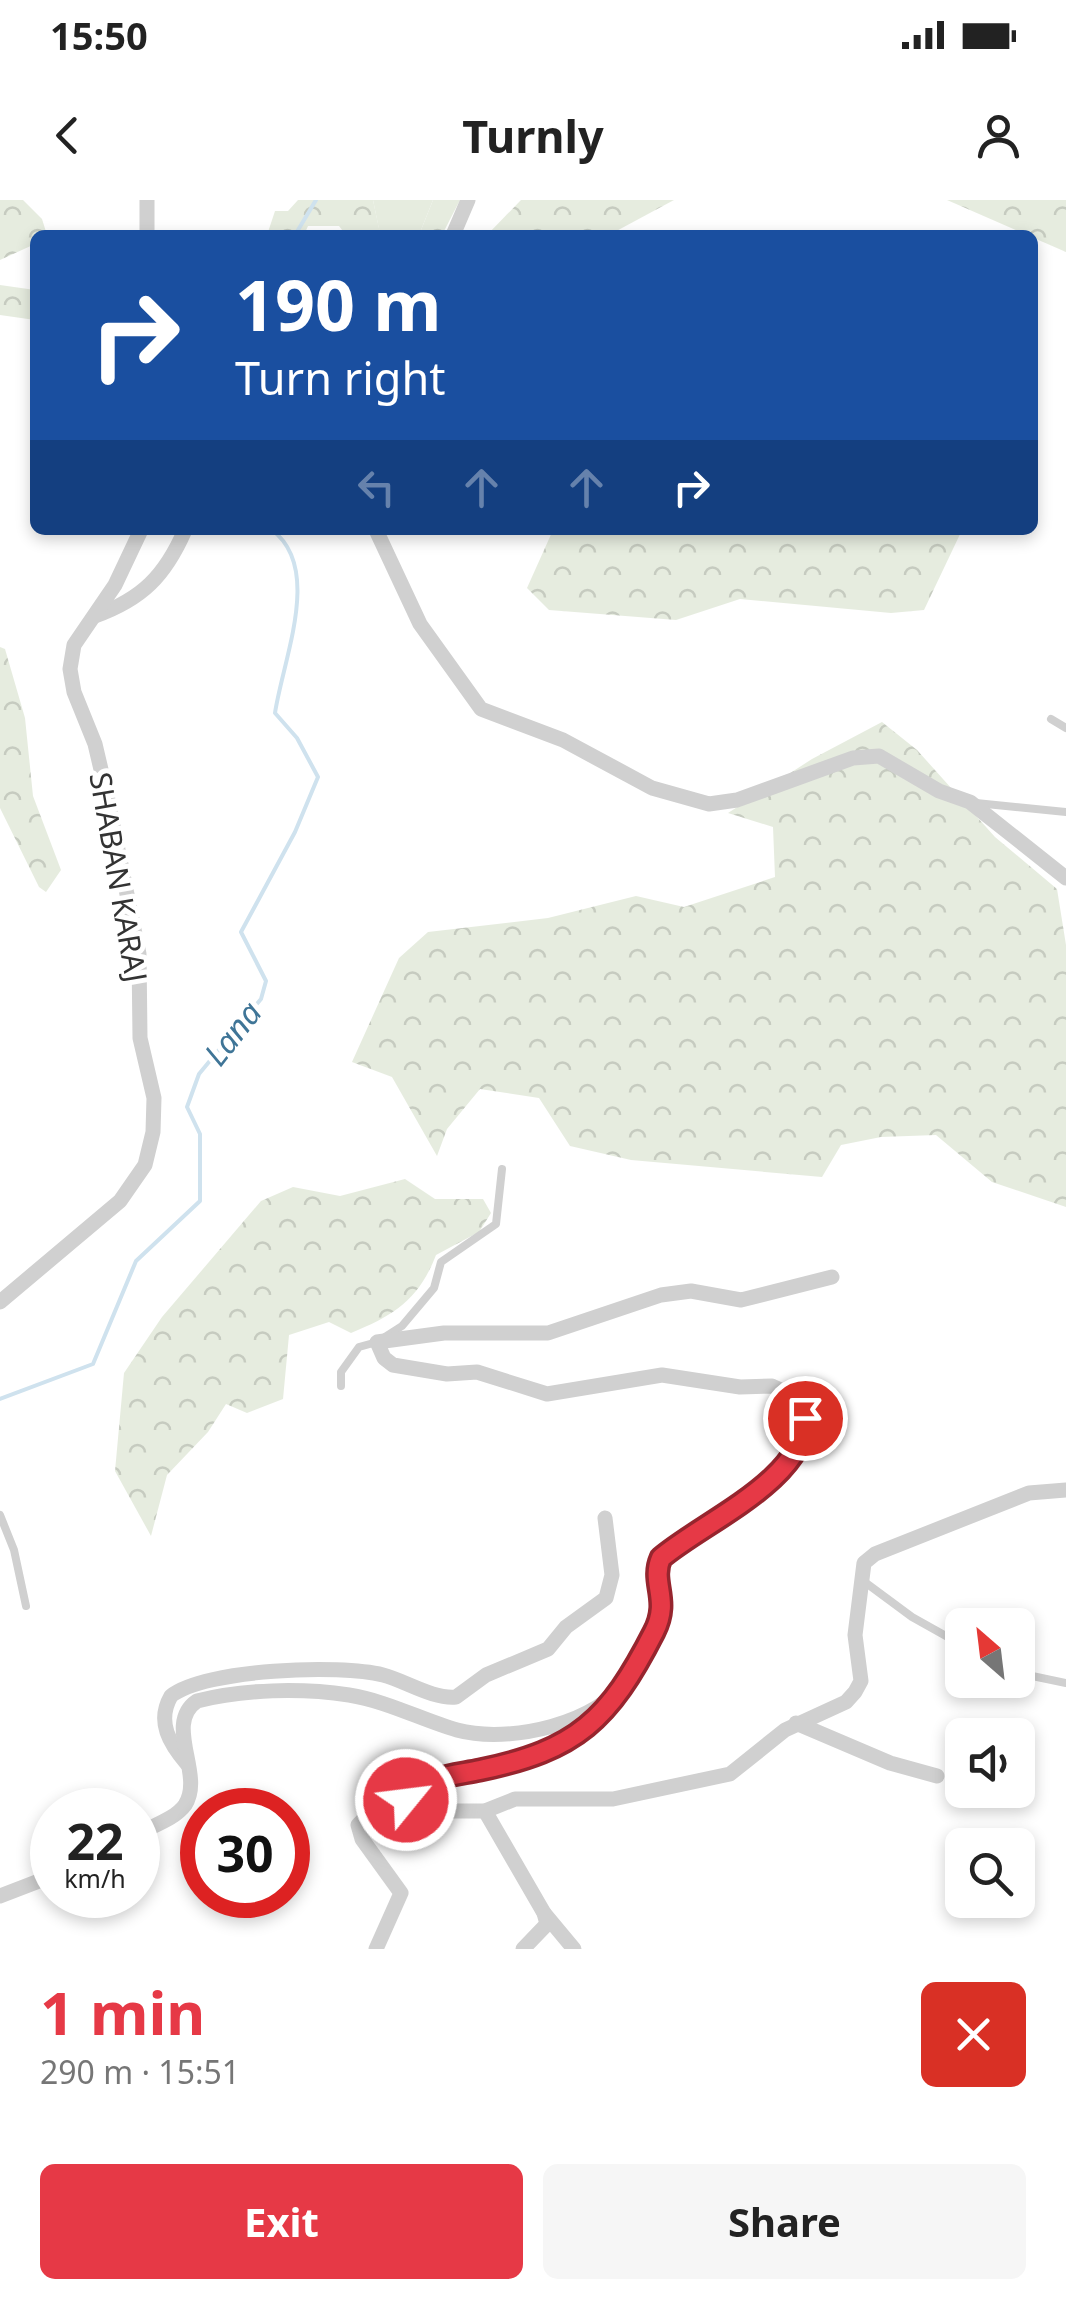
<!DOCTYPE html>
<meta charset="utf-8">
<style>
:root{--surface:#fff;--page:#f6f6f6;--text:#222;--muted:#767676;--accent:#e63946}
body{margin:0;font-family:"Noto Sans",sans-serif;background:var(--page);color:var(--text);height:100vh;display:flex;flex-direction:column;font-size:38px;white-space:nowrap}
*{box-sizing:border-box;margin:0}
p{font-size:32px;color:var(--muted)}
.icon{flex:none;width:55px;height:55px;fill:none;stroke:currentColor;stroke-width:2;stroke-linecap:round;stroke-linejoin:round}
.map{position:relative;height:1749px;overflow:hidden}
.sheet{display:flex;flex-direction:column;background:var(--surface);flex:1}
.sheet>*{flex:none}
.guide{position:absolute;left:30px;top:30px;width:1008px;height:305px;border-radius:15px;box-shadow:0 5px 15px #0003;background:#1a4fa0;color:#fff;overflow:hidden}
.needle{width:65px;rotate:332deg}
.fabs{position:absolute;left:945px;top:1408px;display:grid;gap:20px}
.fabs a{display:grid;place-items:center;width:90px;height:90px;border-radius:15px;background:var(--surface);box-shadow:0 5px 15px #0003;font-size:50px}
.speed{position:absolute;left:30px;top:1588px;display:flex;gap:20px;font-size:50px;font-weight:700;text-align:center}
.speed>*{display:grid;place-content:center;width:130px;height:130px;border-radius:50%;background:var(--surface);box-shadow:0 5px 15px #0003;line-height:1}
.speed small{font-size:25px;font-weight:400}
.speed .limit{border:15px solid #d22;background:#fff;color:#111}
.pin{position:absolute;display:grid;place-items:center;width:85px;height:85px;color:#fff;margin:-42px;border:5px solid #fff;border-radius:50%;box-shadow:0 2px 10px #0007}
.me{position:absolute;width:110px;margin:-55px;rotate:61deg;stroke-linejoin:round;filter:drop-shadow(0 0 8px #0008)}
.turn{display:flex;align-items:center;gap:35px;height:210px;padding:0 40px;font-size:45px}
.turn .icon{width:130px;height:130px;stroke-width:2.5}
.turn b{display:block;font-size:70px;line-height:85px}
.lanes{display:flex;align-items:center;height:95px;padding:0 40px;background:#0003;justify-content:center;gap:50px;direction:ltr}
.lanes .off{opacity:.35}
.round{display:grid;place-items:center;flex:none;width:105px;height:105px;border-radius:15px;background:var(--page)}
.summary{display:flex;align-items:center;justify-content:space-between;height:170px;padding:0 40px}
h1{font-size:60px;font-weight:700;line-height:75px;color:var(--accent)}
.primary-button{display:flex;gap:20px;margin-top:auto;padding:20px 40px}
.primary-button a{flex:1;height:115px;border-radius:15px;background:var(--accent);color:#fff;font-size:40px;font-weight:700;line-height:115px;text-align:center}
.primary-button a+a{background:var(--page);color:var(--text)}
.status{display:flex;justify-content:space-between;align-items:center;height:70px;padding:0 50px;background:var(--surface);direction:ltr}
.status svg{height:28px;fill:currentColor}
header{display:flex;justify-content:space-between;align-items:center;height:130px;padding:0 40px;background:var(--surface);font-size:45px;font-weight:700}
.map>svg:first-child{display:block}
.grass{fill:#e6ecdf}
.forest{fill:url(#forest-crowns)}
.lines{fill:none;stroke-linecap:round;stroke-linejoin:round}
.stream{stroke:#cfe2ee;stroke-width:4}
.lane{stroke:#d0d0d0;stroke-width:8}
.street{stroke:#d0d0d0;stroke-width:15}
.route-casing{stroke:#96252e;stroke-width:25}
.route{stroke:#e63946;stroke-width:18}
.labels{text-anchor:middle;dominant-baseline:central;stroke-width:10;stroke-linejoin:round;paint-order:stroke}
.street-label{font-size:30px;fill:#333;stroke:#fff}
.water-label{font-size:32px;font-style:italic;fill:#3f7597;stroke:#fff}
</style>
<div class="status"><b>15:50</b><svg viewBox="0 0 49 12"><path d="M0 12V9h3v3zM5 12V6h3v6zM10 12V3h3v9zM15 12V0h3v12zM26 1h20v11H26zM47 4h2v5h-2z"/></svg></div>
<header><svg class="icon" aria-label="back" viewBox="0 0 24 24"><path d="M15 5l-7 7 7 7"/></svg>Turnly<svg class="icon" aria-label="person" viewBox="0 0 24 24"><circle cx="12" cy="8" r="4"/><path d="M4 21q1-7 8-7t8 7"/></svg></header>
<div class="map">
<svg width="1066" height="1749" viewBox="0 0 1066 1749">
<defs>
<pattern id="forest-crowns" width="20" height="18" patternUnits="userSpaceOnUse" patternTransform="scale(2.5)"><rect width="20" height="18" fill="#e6ecdf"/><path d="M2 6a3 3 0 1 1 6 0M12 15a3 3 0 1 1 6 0" fill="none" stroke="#c6cbc0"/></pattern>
</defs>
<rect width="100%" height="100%" fill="#fff"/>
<polygon class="grass" points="373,0 433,0 419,35 380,34"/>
<g class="forest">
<polygon points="0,0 23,0 42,19 47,35 35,35 35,44 0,60"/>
<polygon points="298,0 373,0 380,33 387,35 346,35 339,26 308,26 304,35 267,35 275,11 288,11"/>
<polygon points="433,0 460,0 442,35 419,35"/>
<polygon points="521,0 674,0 609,35 487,35"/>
<polygon points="947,0 1066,0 1066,52"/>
<polygon points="0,85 35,90 35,120 0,115"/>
<polygon points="553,330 962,330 924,410 891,413 740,399 676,420 549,410 527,388"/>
<polygon points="0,447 5,449 25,518 33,596 61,670 46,692 39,687 0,608"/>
<polygon points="882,522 917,550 995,637 1057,689 1066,745 1066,1007 992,982 936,935 881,937 841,945 822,977 631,960 570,946 539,898 480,889 447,929 437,956 392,877 352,862 399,758 428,732 548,718 636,696 684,707 775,677 773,627 728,613 812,559"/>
<path d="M405,979l30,20h48l8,14 -12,19 -43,23c-17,44 -41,60 -85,78l-22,-11 -40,13 -6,64 -36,14 -21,-9 -18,28 -41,43 -16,61 -36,-65 9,-98 38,-56 99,-116 32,-14 47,9z"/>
</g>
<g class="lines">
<g class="stream">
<polyline points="295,35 316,0"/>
<path d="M0,1199l93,-35 43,-103 64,-60v-67l-13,-27 12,-33 62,-75 5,-18 -25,-49 54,-100 23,-55 -21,-39 -22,-25c8,-54 48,-145 -3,-183"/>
</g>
<g class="lane">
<polyline points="1051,519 1066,528"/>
<polyline points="976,603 1066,612"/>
<polyline points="341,1186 341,1172 359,1147 377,1142 402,1126 434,1088 441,1062 496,1024 502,969"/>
<polyline points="0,1315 14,1350 26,1406"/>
<polyline points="862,1380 912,1417 962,1445"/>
<polyline points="1018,1473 1066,1483"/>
</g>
<g class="street">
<polyline points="147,0 147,35"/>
<polyline points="453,35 468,0"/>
<polyline points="376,330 420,424 481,509 563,540 652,588 709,604 737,600 853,558 879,556 939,591 970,602 1066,678"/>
<path d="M95,416c47,-17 70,-40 90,-86"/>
<polyline points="0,1102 120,1001 145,965 153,932 154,898 140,838 139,754 107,595 95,544 74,492 70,469 74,445 115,385 141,330"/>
<path d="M600,1512c-38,43 -87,51 -141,62 -19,4 -37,6 -52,19l-1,7 15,11h64l30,-12h98l117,-25 55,-44 61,-28 9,-10 6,-11 -6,-46 9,-72 11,-9 154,-61 37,-3"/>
<polyline points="796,1523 890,1563 937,1576"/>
<path d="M187,1564c-17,-20 -31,-42 -16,-68 34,-27 169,-32 212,-21 23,6 49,24 73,22l30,-22 62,-26 18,-22 40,-29 6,-23 -7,-57"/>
<polyline points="485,1611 544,1713 547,1724 523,1749"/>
<path d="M138,1634c14,-8 37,-15 47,-29 20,-30 -22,-81 12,-104 46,-12 105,-13 152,-6 38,6 73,25 108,35 52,14 143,-6 172,-53 12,-19 36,-51 35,-75 -1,-17 -10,-28 -3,-44 43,-38 166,-87 139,-159l-28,-13 -32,1 -78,-12 -115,19 -70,-22 -30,2 -54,-9 -9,-7 -7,-16 67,-9h104l113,-38 30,-4 50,9 91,-23"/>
<polyline points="0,1696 52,1676"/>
<polyline points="544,1713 574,1749"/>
<polyline points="376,1749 401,1693 362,1639 358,1625 399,1583 411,1590"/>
</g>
</g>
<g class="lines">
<defs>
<path id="route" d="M406,1600l1,-7c20,-16 49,-18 73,-23 97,-20 129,-50 174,-138 17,-33 -4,-49 7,-74 42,-36 144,-78 144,-140"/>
</defs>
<use href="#route" class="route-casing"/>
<use href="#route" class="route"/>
</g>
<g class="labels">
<g class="street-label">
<text transform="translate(119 677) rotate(80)">SHABAN KARAJ</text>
</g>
<g class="water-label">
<text transform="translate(232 833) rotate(-52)">Lana</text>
</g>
</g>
</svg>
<div class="fabs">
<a><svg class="needle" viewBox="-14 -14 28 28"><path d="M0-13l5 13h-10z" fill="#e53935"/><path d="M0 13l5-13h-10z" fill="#767676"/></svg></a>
<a><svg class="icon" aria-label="sound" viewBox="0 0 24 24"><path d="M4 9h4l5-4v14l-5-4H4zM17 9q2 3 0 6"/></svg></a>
<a><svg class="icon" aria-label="search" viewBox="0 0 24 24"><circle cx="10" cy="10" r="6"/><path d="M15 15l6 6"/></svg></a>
</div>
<div class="speed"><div>22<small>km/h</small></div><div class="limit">30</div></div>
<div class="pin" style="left:805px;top:1218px;background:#d93025"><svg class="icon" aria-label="arrive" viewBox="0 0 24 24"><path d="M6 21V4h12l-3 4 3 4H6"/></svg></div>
<svg class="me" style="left:406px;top:1600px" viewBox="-20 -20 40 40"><circle r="17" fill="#e63946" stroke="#fff" stroke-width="3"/><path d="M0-11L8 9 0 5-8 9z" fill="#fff"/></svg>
<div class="guide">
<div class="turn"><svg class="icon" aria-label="right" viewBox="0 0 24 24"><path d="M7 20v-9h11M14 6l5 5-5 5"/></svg><div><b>190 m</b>Turn right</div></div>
<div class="lanes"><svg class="icon off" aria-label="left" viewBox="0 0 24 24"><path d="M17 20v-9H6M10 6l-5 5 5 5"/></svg><svg class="icon off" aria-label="ahead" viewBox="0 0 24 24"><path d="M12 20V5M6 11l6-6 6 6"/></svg><svg class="icon off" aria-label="ahead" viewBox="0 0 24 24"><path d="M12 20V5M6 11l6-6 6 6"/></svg><svg class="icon" aria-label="right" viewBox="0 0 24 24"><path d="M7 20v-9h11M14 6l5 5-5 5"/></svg></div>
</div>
</div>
<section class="sheet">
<div class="summary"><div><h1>1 min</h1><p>290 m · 15:51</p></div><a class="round" style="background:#d93025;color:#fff"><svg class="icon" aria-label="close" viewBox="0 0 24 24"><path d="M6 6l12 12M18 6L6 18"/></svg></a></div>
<div class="primary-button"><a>Exit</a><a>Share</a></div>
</section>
